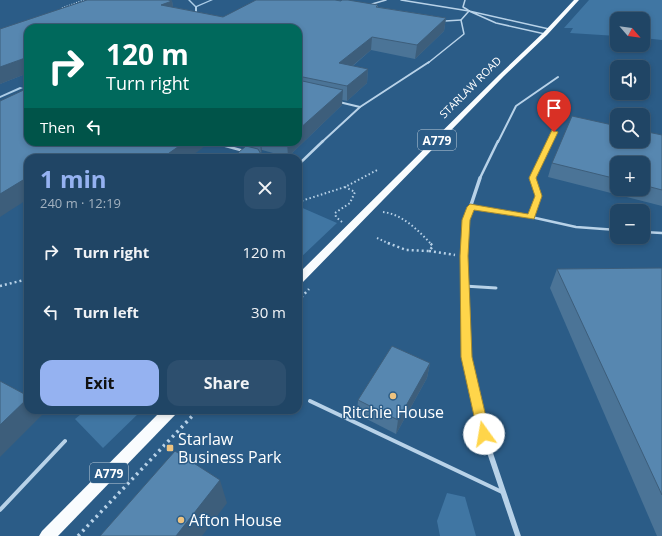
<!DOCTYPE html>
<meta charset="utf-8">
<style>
:root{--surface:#204565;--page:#2d4f6e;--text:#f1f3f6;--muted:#a2b1bf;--line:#3d5d79;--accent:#95b2f1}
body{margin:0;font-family:"Open Sans",sans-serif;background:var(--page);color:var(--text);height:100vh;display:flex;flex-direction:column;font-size:15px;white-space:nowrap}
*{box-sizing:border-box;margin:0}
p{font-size:13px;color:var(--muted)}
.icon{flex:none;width:22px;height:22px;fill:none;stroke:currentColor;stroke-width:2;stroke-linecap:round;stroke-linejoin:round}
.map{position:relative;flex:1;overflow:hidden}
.sheet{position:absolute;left:24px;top:154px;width:278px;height:260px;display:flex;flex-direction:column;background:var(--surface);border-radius:12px;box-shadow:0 2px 6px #0003,0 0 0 1px var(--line)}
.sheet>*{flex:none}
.banner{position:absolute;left:24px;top:24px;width:278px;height:122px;border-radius:12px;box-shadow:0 2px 6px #0003,0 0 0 1px var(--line);background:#00695c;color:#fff;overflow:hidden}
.needle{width:26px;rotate:118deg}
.buttons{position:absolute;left:610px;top:12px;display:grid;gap:8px}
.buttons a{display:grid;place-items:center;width:40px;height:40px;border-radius:8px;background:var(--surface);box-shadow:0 2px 6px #0003,0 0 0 1px var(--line);font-size:20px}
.pin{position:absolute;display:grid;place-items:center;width:34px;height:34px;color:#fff;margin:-41px -17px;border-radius:50% 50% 50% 0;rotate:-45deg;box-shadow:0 0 4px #0007}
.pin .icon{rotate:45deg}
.me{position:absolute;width:44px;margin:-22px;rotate:347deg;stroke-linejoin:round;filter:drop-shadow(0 0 3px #0008)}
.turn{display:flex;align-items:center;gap:14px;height:84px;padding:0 16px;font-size:18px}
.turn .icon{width:52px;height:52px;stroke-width:2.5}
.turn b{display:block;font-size:28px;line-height:34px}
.then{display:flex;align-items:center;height:38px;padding:0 16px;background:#0003;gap:8px;font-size:15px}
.round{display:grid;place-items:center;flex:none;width:42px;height:42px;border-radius:12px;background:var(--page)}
.overview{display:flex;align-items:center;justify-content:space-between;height:68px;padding:0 16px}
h1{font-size:24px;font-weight:700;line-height:30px;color:var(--accent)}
.cta{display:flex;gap:8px;margin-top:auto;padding:8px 16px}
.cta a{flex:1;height:46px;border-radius:12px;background:var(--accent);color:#111;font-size:16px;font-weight:700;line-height:46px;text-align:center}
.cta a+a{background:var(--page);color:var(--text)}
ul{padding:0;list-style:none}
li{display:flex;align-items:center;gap:12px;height:60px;padding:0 16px}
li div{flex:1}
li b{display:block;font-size:15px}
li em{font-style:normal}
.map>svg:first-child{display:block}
.green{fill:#4076a3}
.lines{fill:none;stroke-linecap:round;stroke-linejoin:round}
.stream{fill:#adcee8;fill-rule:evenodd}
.path-far3{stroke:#b8d2e8;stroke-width:1.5;stroke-dasharray:1 1.5;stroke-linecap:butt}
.path-far2{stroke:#b8d2e8;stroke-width:2;stroke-dasharray:1.5 2.5;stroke-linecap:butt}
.path-far1{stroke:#b8d2e8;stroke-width:2.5;stroke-dasharray:2 3;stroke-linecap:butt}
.path{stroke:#b8d2e8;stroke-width:3.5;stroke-dasharray:2.5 4;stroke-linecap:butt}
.lane-far4{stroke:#b8d2e8;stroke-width:1.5}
.lane-far3{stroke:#b8d2e8;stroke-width:2}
.lane-far2{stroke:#b8d2e8;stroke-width:2.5}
.lane-far1{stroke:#b8d2e8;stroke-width:3}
.lane{stroke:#b8d2e8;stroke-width:4}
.street-far2{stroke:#b8d2e8;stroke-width:3.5}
.street-far1{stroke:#b8d2e8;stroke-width:4.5}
.street{stroke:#b8d2e8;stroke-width:5.5}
.primary{fill:#f9fcfe;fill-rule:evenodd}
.wall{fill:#4b7497;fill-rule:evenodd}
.shaded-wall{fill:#3d5e7b}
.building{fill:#5787b0;stroke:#3d5e7b}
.route{fill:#ffd54a;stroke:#a68a30}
.poi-dot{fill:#edc380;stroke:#2b5c87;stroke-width:1.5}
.labels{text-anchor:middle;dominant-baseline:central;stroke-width:3;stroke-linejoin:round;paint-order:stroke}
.far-street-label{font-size:11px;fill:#fff;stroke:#2b5c87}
.shield{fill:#2b5c87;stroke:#bfcedb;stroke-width:1}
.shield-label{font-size:12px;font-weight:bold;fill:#fff}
.near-poi-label{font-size:16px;fill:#fff;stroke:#2b5c87;text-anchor:start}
</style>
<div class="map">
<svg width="662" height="536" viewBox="0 0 662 536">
<rect width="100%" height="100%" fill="#2b5c87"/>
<g class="green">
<polygon points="589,0 662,0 662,40 643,38 643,19 617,19 617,36 570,33 573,28 564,28"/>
<polygon points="298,206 337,223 298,260"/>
<polygon points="86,410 142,410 103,448 75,419"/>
<polygon points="447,493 465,497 476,536 440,536 437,521"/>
</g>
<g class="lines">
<g class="stream">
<polygon points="188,0 190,0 196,6 210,0 213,0 197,7 197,12 190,16 189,14 195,11 195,7"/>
<polygon points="20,87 23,88 0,98 0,96"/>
</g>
<polyline class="path-far3" points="62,8 84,0"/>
<g class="path-far2">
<polyline points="298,202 345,187 379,169"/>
<path d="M383,212c19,2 35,18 48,32"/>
<polyline points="342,222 336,217 335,213 350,203 355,192 345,187"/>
<polyline points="377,238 390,244"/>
</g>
<g class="path-far1">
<polyline points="388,243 406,250 429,251 433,246 430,243"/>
<polyline points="429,251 455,255"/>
<polyline points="0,286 28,279"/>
<polyline points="298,301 309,289"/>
</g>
<polyline class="path" points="78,536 198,410"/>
<g class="lane-far4">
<polyline points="401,0 469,11"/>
<polyline points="465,0 463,7 468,10"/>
<polyline points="372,4 386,0"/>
<polyline points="445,21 461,20"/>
<polyline points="545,34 496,23 469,11 549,29"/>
<polyline points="428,63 464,34 461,20 469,11"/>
</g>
<g class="lane-far3">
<polyline points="339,102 360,107"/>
<polyline points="322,142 360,107 429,62"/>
<polyline points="498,142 516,106 558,77"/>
<polyline points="549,142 554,132"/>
</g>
<g class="lane-far2">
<polyline points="211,142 244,151"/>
<polyline points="259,155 269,158"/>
<polyline points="298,165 323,141"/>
<polyline points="480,178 498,141"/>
<polyline points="471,207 531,217 539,196 533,178 550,141"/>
<polyline points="531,217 576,227 617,230"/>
<polyline points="643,232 662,233"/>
</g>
<polyline class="lane-far1" points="464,286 496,288"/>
<g class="lane">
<polyline points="310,401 502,492"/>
<polyline points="0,510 65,441"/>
</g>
<polyline class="street-far2" points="465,244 466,220 480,178"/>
<path class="street-far1" d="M465,243c-1,42 -5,88 5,129"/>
<polyline class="street" points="469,371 484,435 518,536"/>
<g class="primary">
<polygon points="574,0 579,0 547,35 504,76 302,283 298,284 298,274 500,74 543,33"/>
<polygon points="162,410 177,410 176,414 58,536 39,536 42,531"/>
</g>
</g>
<g class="wall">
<polygon points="172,1 173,7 223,17 378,5 378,7 446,18 444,31 415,59 371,50 353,66 368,69 367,83 347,101 342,100 342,105 288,157 262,150 262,151 261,153 252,147 235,142 298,142 298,28 28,28 28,73 0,84 0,29"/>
<path d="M662,135v71l-114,-29 4,-14zM617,163h26v26h-26z"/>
<polygon points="662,268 662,536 657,536 550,288 557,269"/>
<polygon points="430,363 427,378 396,434 357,414 358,400"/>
</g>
<g class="shaded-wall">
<polygon points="172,1 174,13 161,5"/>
<polygon points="446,18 444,31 415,59 417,45"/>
<polygon points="372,37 371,50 339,77 339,63"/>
<polygon points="28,57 28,73 0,84 0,67"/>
<polygon points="368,69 367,83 347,101 347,86"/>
<polygon points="343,90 342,105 288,157 287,142 298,142 298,130"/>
<polygon points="185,142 209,142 209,143 189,158 162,158"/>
<polygon points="260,142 261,142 262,151 261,153"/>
<polygon points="28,177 28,199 0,217 0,194"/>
<polygon points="430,363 427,378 396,434 398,420"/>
<polygon points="28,398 28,410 38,410 42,415 0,457 0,425"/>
<polygon points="220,480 227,503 202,536 176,536"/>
</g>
<g class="building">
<polygon points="87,0 168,0 172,1 161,5 223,17 256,0 335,0 341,1 342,0 348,0 378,5 376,7 446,18 417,45 372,37 339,63 368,69 347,86 298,76 298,28 28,28 28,57 0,67 0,29"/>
<polygon points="298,80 343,90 298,130"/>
<polygon points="28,88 28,142 185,142 162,158 28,158 28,177 0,194 0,101"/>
<polygon points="572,116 617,126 617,141 643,141 643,131 662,135 662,190 643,185 643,163 617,163 617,179 552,163"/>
<polygon points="246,146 258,149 263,158 232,158"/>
<polygon points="662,268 662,495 557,269"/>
<polygon points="392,346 430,363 398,420 358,400"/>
<polygon points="0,381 28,396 28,398 0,425"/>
<polygon points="175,451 220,480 176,536 100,536"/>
</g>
<polygon class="route" points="552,130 558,132 536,178 542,196 534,219 474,210 470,220 468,256 472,357 490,434 488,438 484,440 480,438 478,434 461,357 460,256 462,220 467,207 470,204 528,214 535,196 529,178"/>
<g class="poi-dot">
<circle cx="393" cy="396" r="4"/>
<rect x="166" y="444" width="8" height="8" rx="2"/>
<circle cx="181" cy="520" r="4"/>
</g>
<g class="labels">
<g class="far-street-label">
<text transform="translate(470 87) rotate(-45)">STARLAW ROAD</text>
</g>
<g class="shield">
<rect x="418" y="130" width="38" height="20" rx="3"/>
<rect x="90" y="463" width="38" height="20" rx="3"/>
</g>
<g class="shield-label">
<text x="437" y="140">A779</text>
<text x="109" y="473">A779</text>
</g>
<g class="near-poi-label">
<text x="393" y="412" text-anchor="middle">Ritchie House</text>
<text x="178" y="439">Starlaw<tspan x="178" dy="18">Business Park</tspan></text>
<text x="189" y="520">Afton House</text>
</g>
</g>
</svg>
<div class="buttons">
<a><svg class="needle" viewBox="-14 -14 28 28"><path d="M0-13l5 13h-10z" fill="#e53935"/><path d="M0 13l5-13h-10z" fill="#a2b1bf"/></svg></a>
<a><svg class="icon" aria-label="sound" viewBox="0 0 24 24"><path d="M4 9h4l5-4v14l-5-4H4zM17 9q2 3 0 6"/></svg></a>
<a><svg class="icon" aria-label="search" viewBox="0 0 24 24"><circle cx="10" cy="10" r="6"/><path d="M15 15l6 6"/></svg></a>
<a>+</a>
<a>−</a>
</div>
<div class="pin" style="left:554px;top:132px;background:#d93025"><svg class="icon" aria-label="arrive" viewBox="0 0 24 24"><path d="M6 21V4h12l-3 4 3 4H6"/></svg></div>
<svg class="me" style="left:484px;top:434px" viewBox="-20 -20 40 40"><circle r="19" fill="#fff"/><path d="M0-13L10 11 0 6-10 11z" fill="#ffd54a"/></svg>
<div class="banner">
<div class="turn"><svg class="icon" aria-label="right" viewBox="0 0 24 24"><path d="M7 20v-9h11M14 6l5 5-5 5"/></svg><div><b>120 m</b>Turn right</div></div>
<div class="then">Then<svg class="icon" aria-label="left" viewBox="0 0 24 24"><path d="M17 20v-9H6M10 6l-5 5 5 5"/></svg></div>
</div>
<section class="sheet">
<div class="overview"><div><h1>1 min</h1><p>240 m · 12:19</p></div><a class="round"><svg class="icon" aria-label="close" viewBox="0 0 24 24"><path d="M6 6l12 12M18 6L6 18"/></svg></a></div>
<ul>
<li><svg class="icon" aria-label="right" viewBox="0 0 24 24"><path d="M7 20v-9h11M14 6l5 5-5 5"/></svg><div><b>Turn right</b></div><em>120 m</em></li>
<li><svg class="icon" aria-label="left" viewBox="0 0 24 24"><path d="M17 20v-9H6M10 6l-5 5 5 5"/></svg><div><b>Turn left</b></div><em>30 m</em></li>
</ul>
<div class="cta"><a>Exit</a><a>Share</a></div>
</section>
</div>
